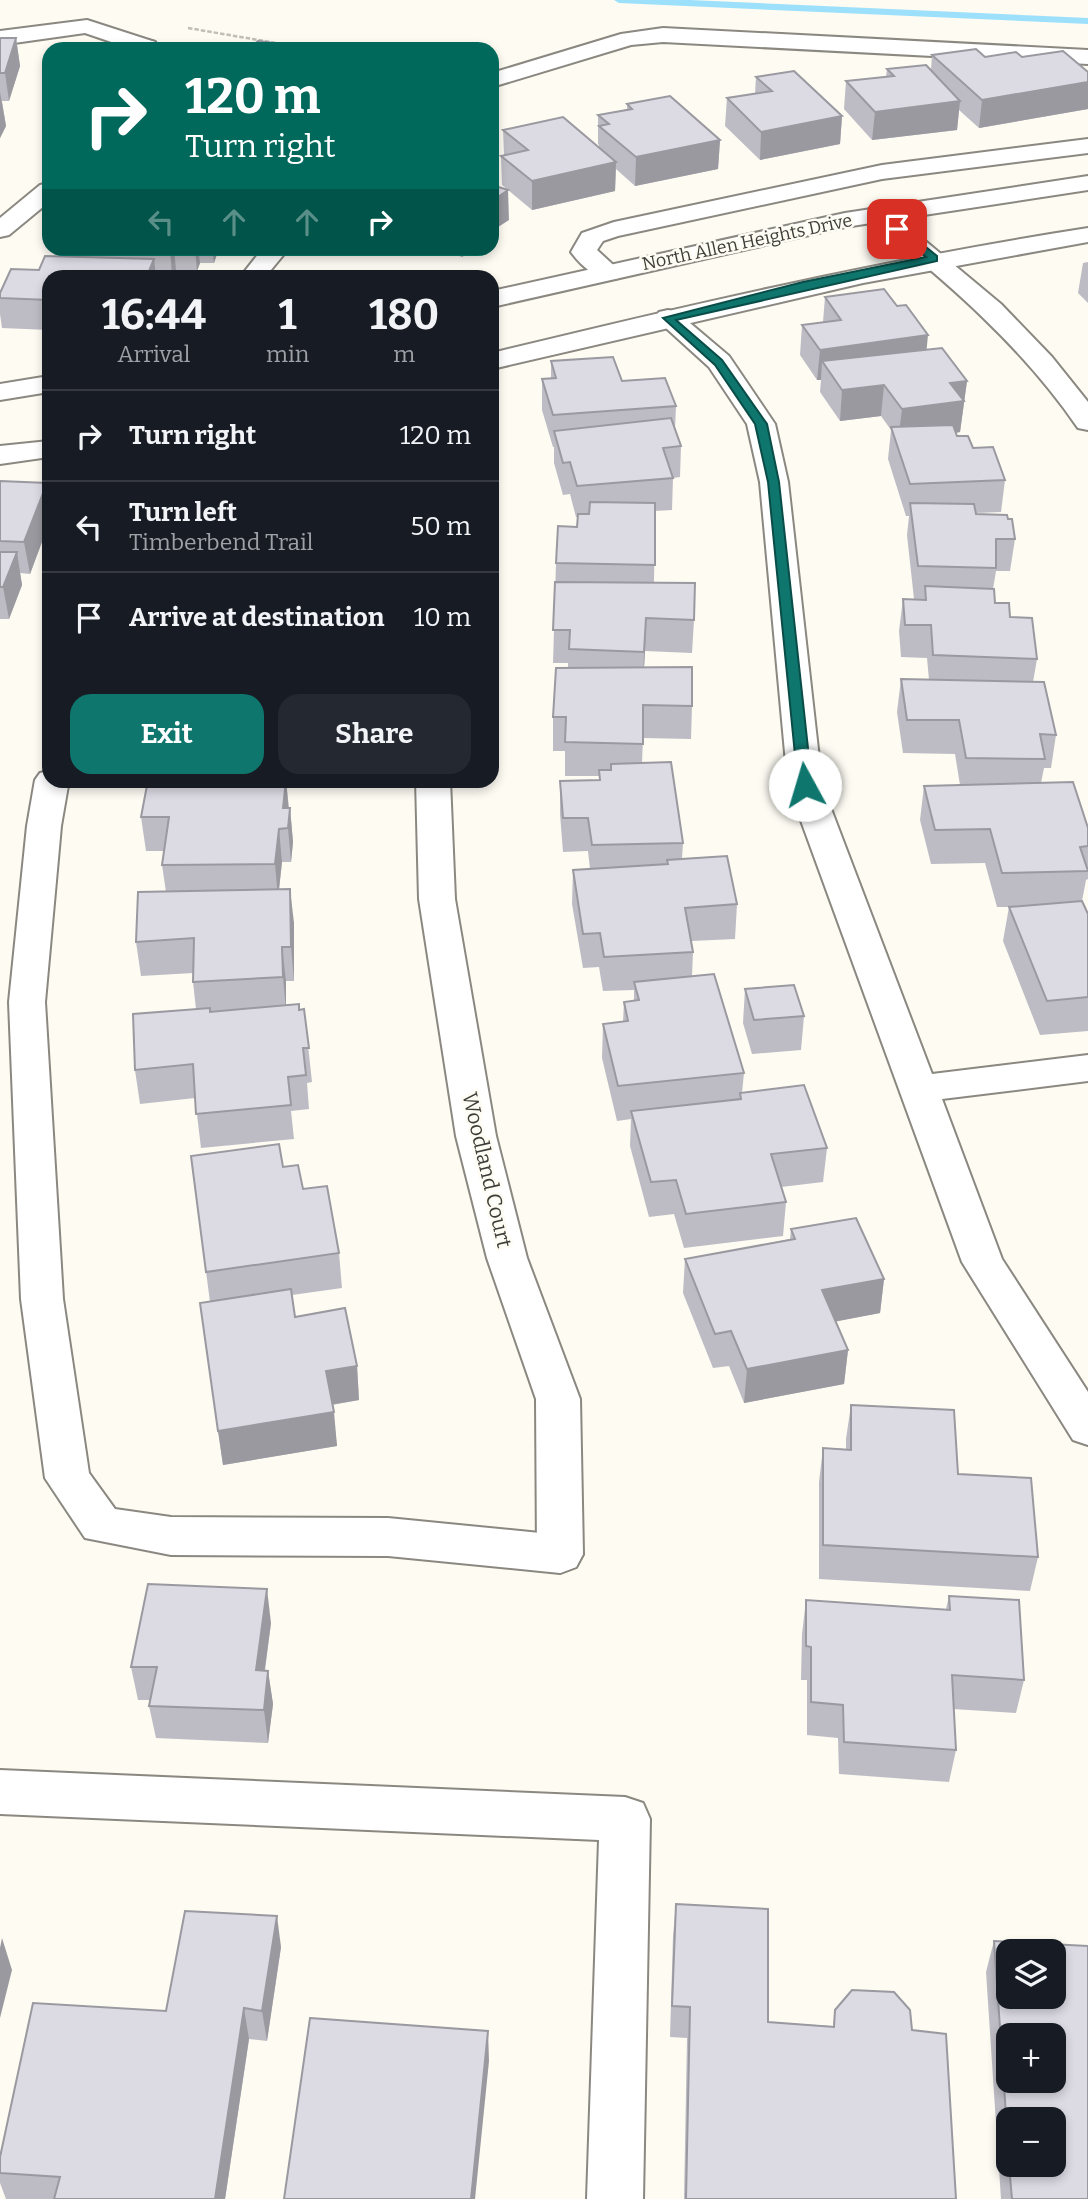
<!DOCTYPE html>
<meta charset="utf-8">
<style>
:root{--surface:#171b24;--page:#242831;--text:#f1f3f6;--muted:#9ea1a6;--line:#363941;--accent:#0f766e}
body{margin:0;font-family:Bitter,serif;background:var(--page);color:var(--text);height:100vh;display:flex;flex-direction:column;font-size:26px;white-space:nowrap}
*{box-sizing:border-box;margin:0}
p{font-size:23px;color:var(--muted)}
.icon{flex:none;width:38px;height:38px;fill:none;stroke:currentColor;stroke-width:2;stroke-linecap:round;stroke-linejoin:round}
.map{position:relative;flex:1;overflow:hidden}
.drawer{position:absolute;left:42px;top:270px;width:457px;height:518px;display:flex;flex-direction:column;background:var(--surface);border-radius:21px;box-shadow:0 4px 10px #0003}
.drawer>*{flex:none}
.banner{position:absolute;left:42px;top:42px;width:457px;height:214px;border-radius:21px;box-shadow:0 4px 10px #0003;background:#00695c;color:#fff;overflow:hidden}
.controls{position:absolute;left:996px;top:1939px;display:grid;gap:14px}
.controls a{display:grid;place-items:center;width:70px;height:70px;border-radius:14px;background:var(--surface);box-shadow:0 4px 10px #0003;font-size:35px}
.pin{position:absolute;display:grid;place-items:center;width:60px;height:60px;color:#fff;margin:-30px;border-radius:14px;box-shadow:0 4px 10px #0006}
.me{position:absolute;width:77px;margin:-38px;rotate:354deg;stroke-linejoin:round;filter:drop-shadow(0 0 5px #0008)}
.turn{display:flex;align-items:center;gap:24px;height:147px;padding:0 28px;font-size:32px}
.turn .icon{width:91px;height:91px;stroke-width:2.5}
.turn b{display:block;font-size:49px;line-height:60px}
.lanes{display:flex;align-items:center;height:66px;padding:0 28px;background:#0003;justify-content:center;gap:35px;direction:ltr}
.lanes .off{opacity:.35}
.eta{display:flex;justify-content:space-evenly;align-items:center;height:119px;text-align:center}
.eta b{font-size:42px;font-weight:700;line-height:49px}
.button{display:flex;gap:14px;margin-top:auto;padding:14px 28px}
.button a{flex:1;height:80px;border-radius:21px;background:var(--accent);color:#fff;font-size:28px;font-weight:700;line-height:80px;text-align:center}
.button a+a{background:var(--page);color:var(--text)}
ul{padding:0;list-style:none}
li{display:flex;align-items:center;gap:21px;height:91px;padding:0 28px;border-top:2px solid var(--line)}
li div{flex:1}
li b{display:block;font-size:26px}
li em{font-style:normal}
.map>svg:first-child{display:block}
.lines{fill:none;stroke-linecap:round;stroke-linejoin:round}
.stream{fill:#9de0fb;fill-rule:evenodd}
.service-casing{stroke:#8a8880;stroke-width:4}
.minor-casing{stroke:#8a8880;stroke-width:4}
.secondary-casing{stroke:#8a8880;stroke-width:4}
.path{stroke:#c0bfb7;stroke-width:2.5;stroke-dasharray:4.5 2;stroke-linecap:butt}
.service{fill:#fff;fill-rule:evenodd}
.minor{fill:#fff;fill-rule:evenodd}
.secondary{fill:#fff;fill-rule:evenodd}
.wall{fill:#bdbcc4;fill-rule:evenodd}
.shaded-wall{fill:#9a99a0}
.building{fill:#dcdbe4;stroke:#9a99a0;stroke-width:2;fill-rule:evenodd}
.route{fill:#0f766e;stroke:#0a4d48;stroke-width:2}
.labels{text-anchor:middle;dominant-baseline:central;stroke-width:5;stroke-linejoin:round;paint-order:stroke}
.far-street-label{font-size:18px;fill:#3d3d39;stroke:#fdfbf2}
.street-label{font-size:21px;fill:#3d3d39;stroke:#fdfbf2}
</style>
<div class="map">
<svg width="1088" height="2199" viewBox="0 0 1088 2199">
<rect width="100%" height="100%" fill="#fdfbf2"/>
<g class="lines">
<polygon class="stream" points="614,0 690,0 1088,18 1088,24 619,3"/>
<defs>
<g id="service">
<polygon points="87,20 155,42 158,47 132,49 85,33 0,45 0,31"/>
<polygon points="663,28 1088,50 1088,64 663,42 631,45 492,87 492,73 621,34"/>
<path d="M1088,139v14l-206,26 -264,57 -15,5 -6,9 25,23 -4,5c-18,5 -36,-11 -47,-26l11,-19 32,-11 268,-57z"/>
<polygon points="263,248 289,248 266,276 241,276"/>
<polygon points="668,310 677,312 729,356 775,424 788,482 822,785 932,1074 1088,1055 1088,1081 942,1099 1002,1259 1088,1392 1088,1445 1073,1440 962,1262 788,785 760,482 747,424 709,367 655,318 659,312"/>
<polygon points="49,771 49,780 69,780 61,826 45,1002 63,1299 89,1473 115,1509 171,1517 388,1518 560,1535 576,1541 583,1554 576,1567 560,1573 388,1556 171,1555 85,1538 45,1478 21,1299 9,1002 27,826 35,780 40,773"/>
<polygon points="0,1770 625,1797 643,1803 650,1819 643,2199 587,2199 599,1840 0,1814"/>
</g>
<g id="minor">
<polygon points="147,40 155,42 158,49 136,49 139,42"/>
<polygon points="49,183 49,202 9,235 0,237 0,218 40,185"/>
<path d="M878,207l9,2 114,95 51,53 36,45v28l-10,-2c-57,-83 -131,-146 -209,-209l-3,-5 3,-5z"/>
<polygon points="416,780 450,780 455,899 496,1136 527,1258 580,1399 583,1554 576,1567 560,1573 544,1567 537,1554 536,1399 487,1258 456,1136 419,899"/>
</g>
<g id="secondary">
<polygon points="1088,176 1088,190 845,227 492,307 492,291 845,213"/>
<path d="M1088,228v14l-225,41 -371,86v-16c197,-48 395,-94 596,-125z"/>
<polygon points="49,376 49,392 0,400 0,384"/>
<polygon points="49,441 49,457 0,464 0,446"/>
</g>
</defs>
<use href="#service" class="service-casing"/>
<use href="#minor" class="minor-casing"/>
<use href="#secondary" class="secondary-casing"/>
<polyline class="path" points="188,28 276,43"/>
<use href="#service" class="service"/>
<use href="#minor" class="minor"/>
<use href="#secondary" class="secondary"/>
</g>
<g class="wall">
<polygon points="0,38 16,38 20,66 9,101 2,101 6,126 0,138"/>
<polygon points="932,55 1022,57 1088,72 1088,109 979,128 959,110 957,130 872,140 844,109 846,81 886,77 887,69 931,70"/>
<polygon points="756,77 842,116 840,144 760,160 725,126 727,98 755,94"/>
<polygon points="627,104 720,140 718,169 635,186 616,169 615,191 532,210 502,185 501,156 504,155 503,130 599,148 599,145 598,144 598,115 627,110"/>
<polygon points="84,248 219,248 214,263 200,263 197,271 176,270 174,276 49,276 49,330 2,328 0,314 0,293 39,270 85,257"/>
<polygon points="433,248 475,248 462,257"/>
<polygon points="1088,262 1088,303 1078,293 1083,263"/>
<polygon points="825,297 927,350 967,381 960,432 956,433 957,436 973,448 1005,480 1001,512 975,513 976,514 1008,519 1015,539 1010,571 996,571 993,589 995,603 1010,617 1037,659 1033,682 1056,735 1051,768 1044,768 1041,783 1088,828 1088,879 1086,880 1082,901 1088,914 1088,1031 1040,1035 1003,941 1009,907 1018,907 997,907 985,863 931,864 920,820 924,786 960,785 955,754 903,753 897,712 901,679 929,680 927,658 901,657 899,631 903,599 914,599 907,535 909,516 906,516 888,459 891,430 881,416 840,421 820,392 821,380 817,380 800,355 802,325 823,322"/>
<polygon points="551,361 622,381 676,406 675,428 681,446 680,477 673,478 672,510 655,511 654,582 694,620 692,653 645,651 644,667 692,706 691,739 643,738 642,763 683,843 682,859 737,904 735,939 691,941 693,952 692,976 744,1073 742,1093 827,1148 823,1182 781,1187 786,1202 783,1236 684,1248 674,1214 649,1217 630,1146 631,1119 617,1121 602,1058 603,1024 623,1022 624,1002 634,1001 634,990 603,991 599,967 583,968 572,904 573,870 590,869 588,851 563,852 560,814 560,781 599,780 599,776 565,776 565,751 553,751 553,717 568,668 568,663 553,663 556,563 577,527 578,517 576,517 570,494 563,495 554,463 554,447 553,447 542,410 542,379 551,379"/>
<polygon points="0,481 47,483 49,495 49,523 30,574 20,573 22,585 9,619 0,619"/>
<polygon points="286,780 289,808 290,808 293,842 291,862 282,862 279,889 294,923 294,981 286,981 286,1005 299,1010 304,1009 312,1082 307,1083 309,1109 291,1111 294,1139 201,1148 195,1098 140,1104 135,1070 196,1009 193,982 193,973 141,976 136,942 166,892 162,865 164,851 146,851 141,817"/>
<polygon points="745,989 804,1016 801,1050 752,1054 743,1023"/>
<polygon points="191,1156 283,1167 303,1189 339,1253 342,1288 292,1295 295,1317 357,1366 359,1400 332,1405 337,1446 223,1465 200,1303 210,1302"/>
<polygon points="791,1229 884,1279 880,1313 836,1321 848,1350 844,1384 744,1403 729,1366 713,1368 683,1293 685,1259 790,1239"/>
<polygon points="851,1405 958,1474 1038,1557 1030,1591 819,1579 819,1482 823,1448 846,1449 846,1439"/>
<polygon points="949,1596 1024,1680 1016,1713 953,1709 956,1750 949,1782 839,1774 838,1738 807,1735 807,1680 801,1680 802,1634 806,1600 946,1609"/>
<polygon points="271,1623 265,1671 268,1671 273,1704 268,1743 156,1738 149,1706 150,1700 138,1700 131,1667"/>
<polygon points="676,1904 768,2022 833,2026 835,2010 912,2030 956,2199 684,2199 687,2038 670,2037 673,1936"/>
<path d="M994,1941l94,258h-87l-15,-227zM1008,2119l46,46h-46z"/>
<polygon points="281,1947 267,2041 249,2039 225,2199 6,2199 0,2183 0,2157 166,2011"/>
</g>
<g class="shaded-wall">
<polygon points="16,38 20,66 9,101 5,73"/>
<polygon points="1088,82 1088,109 979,128 982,100"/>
<polygon points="0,92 6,126 0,138"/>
<polygon points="960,101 957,130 872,140 875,112"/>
<polygon points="842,116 840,144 760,160 761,132"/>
<polygon points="720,140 718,169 635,186 636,157"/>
<polygon points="616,162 615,191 532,210 532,181"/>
<polygon points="508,190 509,220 492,231 492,201"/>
<polygon points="170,248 174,248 176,270 174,276 172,276"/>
<polygon points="195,248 198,248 200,263 197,271"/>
<polygon points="212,248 219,248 214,263"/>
<polygon points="462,248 475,248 462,257"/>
<polygon points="154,259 156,276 147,276"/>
<polygon points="928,335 925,366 822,361 821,380 817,380 820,350"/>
<polygon points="967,381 960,432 898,441 902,409 950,383"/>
<polygon points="884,385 881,416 840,421 842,390"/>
<polygon points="47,483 49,495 49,523 30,574 24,542"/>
<polygon points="17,552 22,585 9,619 3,587"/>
<polygon points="646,618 645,651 643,685 644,652"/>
<polygon points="286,780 289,813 283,808"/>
<polygon points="290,808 293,842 291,862 288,828"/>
<polygon points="279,829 282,862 278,898 275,864"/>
<polygon points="290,889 294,923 294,981 291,947"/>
<polygon points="282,947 286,981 286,1011 283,977"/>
<polygon points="884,1279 880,1313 818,1325 822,1290"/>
<polygon points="848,1350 844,1384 744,1403 747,1369"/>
<polygon points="357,1366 359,1400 329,1405 326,1371"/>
<polygon points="334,1412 337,1446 223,1465 218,1431"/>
<polygon points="267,1589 271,1623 260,1703 256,1670"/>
<polygon points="268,1671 273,1704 268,1743 264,1710"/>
<polygon points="277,1916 281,1947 267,2041 262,2011"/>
<polygon points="2,1938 12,1970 0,2018 0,1948"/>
<polygon points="244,2008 249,2039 225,2199 215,2199"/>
<polygon points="488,2031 489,2061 475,2199 471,2199"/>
</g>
<g class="building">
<polygon points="0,38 16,38 5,73 0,73"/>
<polygon points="258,41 324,49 249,49"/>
<polygon points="976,49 985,57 1016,52 1022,57 1063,51 1088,72 1088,82 982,100 932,55"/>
<polygon points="926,65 960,101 875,112 846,81 894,76 887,69"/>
<polygon points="794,71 842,116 761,132 727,98 772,91 756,77"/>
<polygon points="670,96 720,140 636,157 599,126 609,124 598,115 632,109 627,104"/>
<polygon points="563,117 616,162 532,181 501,156 528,150 503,130"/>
<polygon points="492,185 508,190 492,201"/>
<polygon points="110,248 170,248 169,250"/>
<polygon points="45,256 154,259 147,276 49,276 49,300 0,298 0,293 11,269 39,270"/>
<polygon points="884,289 897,306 906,305 928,335 820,350 802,325 841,320 825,297"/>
<polygon points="942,348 967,381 950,383 964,401 902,409 884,385 842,390 822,361"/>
<polygon points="613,357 622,381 665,378 676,406 553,415 542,379 556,378 551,361"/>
<polygon points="671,418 681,446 663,448 673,478 577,486 570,462 563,463 554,431"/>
<polygon points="953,425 957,436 968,436 973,448 993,447 1005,480 910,484 891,427"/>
<polygon points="0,481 47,483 24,542 0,541"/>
<polygon points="590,502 655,503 655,565 556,563 558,526 577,527 578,514 589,514"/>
<polygon points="910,503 974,504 976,514 1007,515 1008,519 1012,519 1015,539 996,539 996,568 918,566"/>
<polygon points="0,552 17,552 3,587 0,587"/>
<polygon points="555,582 695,583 694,620 646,618 644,652 569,649 570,630 553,630"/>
<polygon points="925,586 994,589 995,603 1009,603 1010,617 1032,618 1037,659 933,655 931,625 905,625 903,599 926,600"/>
<polygon points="692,667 692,706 643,705 643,744 565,742 566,717 553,717 556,668"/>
<polygon points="901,679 1044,682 1056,735 1040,734 1045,759 966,758 959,720 907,720"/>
<polygon points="671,762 683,843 592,845 588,818 563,818 560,781 600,780 599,770 611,770 611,764"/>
<polygon points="148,780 286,780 283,808 290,808 288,828 279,829 275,864 162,865 169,817 141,817"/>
<polygon points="1073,782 1088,828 1088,846 1080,847 1088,871 1002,873 990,829 935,830 924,786"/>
<polygon points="727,856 737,904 685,908 693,952 604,957 600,933 583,934 573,870 668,864 667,860"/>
<polygon points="290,889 291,947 282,947 283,977 193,982 194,938 136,942 138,892"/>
<polygon points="1082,901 1088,914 1088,997 1047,1001 1009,907"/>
<polygon points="714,974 744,1073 618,1086 603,1024 628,1021 624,1002 639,1000 634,982"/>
<polygon points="794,985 804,1016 754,1020 745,989"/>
<polygon points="299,1004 299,1010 304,1009 309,1048 303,1048 306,1075 288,1077 291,1105 196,1114 193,1064 135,1070 133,1014 210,1008 210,1012"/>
<polygon points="804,1085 827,1148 771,1154 786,1202 686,1214 676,1180 651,1182 631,1111 741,1099 740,1093"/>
<polygon points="279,1144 283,1167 298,1165 303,1189 327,1186 339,1253 206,1272 191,1156"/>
<polygon points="856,1218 884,1279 822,1290 848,1350 747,1369 731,1331 715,1334 685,1259 795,1239 791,1229"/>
<polygon points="291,1289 295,1317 345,1308 357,1366 326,1371 334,1412 218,1431 200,1303"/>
<polygon points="851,1405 954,1410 958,1474 1031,1478 1038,1557 823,1545 823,1448 851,1450"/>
<polygon points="148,1584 267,1589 256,1670 268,1671 264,1710 149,1706 157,1667 131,1667"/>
<polygon points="949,1596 1019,1600 1024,1680 952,1675 956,1750 844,1742 843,1705 811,1702 811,1647 806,1646 806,1600 950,1610"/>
<polygon points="676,1904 768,1909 768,2022 834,2027 835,2010 852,1990 894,1992 910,2010 912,2030 946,2034 956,2199 686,2199 690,2007 672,2006"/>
<polygon points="185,1911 277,1916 262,2011 244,2008 215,2199 54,2199 60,2177 0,2173 0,2157 33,2003 166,2011"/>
<path d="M994,1941l94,5v253h-76l-3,-34h45v-46h-46v25zM1008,1951h46v46h-46zM1008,2035h46v46h-46z"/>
<polygon points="310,2018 488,2031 471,2199 284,2199"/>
</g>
<polygon class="route" points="893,227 901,227 937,256 937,261 676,320 722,360 767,424 779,482 812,785 805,789 798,785 768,482 755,424 715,365 663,318 803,282 926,257 893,231"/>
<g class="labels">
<g class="far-street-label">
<text transform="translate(747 242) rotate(-12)">North Allen Heights Drive</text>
</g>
<g class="street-label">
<text transform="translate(487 1170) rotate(77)">Woodland Court</text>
</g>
</g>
</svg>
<div class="controls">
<a><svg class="icon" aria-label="layers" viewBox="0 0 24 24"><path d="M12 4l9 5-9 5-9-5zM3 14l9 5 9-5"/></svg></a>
<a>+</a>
<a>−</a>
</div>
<div class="pin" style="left:897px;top:229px;background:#d93025"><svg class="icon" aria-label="arrive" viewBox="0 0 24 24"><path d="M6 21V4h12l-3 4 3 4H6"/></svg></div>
<svg class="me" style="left:805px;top:785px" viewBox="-20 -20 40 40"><circle r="19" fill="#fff"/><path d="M0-13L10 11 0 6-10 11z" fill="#0f766e"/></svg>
<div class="banner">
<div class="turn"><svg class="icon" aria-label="right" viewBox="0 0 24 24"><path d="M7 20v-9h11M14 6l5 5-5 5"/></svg><div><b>120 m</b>Turn right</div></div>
<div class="lanes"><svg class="icon off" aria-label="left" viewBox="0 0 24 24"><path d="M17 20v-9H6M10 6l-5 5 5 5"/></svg><svg class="icon off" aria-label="ahead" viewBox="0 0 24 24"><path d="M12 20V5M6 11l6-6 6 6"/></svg><svg class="icon off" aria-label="ahead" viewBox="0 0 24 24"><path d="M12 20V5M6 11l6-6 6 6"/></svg><svg class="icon" aria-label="right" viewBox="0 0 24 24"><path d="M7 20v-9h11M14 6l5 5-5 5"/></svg></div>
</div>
<section class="drawer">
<div class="eta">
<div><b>16:44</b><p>Arrival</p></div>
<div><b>1</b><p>min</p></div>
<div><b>180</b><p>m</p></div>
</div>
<ul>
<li><svg class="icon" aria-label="right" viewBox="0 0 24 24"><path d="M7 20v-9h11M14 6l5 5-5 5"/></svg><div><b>Turn right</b></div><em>120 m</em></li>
<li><svg class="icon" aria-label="left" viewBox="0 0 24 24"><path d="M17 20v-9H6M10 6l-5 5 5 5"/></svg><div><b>Turn left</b><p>Timberbend Trail</p></div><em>50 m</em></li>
<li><svg class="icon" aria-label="arrive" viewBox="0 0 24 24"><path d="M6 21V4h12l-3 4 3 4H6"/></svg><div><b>Arrive at destination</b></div><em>10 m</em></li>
</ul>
<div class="button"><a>Exit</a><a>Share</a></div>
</section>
</div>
